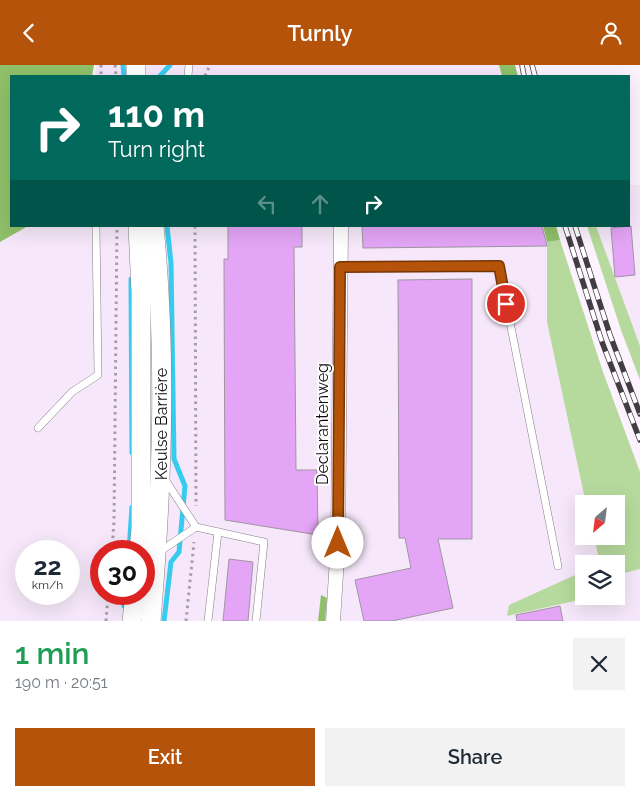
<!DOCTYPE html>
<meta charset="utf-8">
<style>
:root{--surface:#fff;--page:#f2f2f3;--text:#1f2937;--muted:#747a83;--accent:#b45309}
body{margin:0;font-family:Raleway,sans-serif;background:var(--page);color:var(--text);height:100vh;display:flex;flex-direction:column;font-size:19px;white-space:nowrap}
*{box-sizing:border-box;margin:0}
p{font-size:16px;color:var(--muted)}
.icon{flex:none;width:28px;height:28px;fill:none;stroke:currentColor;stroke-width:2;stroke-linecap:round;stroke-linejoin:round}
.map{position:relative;height:556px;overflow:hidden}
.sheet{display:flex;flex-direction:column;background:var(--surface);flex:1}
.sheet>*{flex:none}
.guide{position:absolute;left:10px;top:10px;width:620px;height:152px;border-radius:0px;box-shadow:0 5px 20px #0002;background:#00695c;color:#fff;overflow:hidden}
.needle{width:32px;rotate:208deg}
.tools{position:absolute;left:575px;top:430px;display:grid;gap:10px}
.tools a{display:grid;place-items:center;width:50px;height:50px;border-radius:0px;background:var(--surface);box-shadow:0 5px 20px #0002;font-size:25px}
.speed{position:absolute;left:15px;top:475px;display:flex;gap:10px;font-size:25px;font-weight:700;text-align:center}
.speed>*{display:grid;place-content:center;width:65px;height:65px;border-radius:50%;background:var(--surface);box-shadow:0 5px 20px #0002;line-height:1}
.speed small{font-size:12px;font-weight:400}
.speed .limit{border:8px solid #d22;background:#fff;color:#111}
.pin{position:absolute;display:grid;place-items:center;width:42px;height:42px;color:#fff;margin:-21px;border:2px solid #fff;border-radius:50%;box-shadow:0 1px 5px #0007}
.me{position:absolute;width:55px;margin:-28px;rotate:0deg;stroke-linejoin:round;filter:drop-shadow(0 0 4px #0008)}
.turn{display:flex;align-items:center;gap:18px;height:105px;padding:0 15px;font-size:22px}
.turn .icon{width:65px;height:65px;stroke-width:2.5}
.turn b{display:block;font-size:35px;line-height:42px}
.lanes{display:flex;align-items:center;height:48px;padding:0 15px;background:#0003;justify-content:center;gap:25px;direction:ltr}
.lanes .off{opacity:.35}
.round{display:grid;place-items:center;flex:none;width:52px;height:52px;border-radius:0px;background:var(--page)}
.summary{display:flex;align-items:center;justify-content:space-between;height:85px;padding:0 15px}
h1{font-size:30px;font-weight:600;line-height:38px;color:#1e9e55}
.cta{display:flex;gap:10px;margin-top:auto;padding:10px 15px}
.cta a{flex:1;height:58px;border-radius:0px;background:var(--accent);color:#fff;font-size:20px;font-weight:600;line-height:58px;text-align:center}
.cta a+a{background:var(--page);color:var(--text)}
header{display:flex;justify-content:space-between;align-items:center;height:65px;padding:0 15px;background:var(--accent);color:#fff;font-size:22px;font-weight:600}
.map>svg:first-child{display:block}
.built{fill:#f6e8fa;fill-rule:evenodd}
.green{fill:#b6da9d}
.forest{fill:#90c16a}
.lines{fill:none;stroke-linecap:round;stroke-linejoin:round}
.stream{stroke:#37ccef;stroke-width:5}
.building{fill:#e4a5f6;stroke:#9e96a1}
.service-casing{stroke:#857d87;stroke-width:8}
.minor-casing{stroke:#857d87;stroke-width:15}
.secondary-casing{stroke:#857d87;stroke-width:20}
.path{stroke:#a49da6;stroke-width:3;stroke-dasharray:2.5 4;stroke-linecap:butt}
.service{stroke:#fff;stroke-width:7}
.minor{stroke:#fff;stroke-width:14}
.secondary{stroke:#fff;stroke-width:19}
.rail-casing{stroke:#413d42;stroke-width:5.5}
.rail{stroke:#fff;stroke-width:4;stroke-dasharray:11;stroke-linecap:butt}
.route-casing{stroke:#753606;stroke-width:12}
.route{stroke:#b45309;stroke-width:9}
.labels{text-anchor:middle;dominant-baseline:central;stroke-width:4;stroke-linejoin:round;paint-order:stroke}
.street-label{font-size:16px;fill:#0e0b0f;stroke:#fff}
</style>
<header><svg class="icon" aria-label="back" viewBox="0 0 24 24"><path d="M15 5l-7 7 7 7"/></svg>Turnly<svg class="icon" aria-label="person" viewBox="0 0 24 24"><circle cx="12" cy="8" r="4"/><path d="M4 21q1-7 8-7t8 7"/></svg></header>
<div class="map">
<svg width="640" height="556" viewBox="0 0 640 556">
<rect width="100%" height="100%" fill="#fcf3fe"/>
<g class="built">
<polygon points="96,0 499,0 502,11 95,11"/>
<polygon points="629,120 640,120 640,281 596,161 629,161"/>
<path d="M0,161h543l4,16v80l93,164v135h-640zM584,439h32v32h-32zM26,486h43v43h-43zM101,486h43v43h-43zM584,499h32v32h-32z"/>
</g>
<g class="green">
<polygon points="587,161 596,161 640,281 640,315 621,265"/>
<polygon points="560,175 603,307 640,407 640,504 616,510 616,499 600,499 594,471 616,471 616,439 586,439 547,257 547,177"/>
<polygon points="584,506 584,531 597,531 507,551 509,540"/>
</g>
<g class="forest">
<polygon points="0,0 94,0 92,11 11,11 11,161 28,161 0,177"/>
<polygon points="499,0 515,0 518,11 502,11"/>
<polygon points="543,161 556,161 560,175 547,177"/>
<polygon points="321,530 327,533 325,556 318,556"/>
</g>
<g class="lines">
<g class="stream">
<polyline points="123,0 124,11"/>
<polyline points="160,11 170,0"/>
<polyline points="131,214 132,388"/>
<polyline points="129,486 132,442"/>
<polyline points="124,541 125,529"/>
<polyline points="164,556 171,497 179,487 185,421 174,394 171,198 167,161"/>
</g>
</g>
<g class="building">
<polygon points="228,161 302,161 302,182 294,182 296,405 317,405 318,470 225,455 224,194 228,194"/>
<polygon points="362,161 542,161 547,181 363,183"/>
<polygon points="629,161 631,161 635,210 615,212 611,163"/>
<polygon points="472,214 472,474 438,474 453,543 392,556 364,556 355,515 411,503 405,473 399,473 398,215"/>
<polygon points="229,494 253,497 248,556 223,556"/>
<polygon points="560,541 563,556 517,556 516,550"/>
</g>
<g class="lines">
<defs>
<g id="service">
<polyline points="188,11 189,0"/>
<polyline points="340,202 499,201 558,501"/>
<polyline points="38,363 72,327 98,310 96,161"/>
<polyline points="164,413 196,462 264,477 256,556"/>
<polyline points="159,487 196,462"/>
<polyline points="208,556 218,467"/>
</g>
<polyline id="minor" points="333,556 338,478 341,161"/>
<g id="secondary">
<polyline points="136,0 136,11"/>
<polyline points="138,161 141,227 141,463 139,486"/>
<polyline points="132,556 135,529"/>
<path d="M151,556c11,-131 16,-264 3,-395"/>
</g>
</defs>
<use href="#service" class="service-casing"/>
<use href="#minor" class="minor-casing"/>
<use href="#secondary" class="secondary-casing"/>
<g class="path">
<polyline points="101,0 101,11"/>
<polyline points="115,0 116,11"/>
<polyline points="205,11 210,0"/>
<polyline points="195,161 196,441"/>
<polyline points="112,486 114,456 117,161"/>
<polyline points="106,556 108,529"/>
<polyline points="186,556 194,477"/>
</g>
<use href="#service" class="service"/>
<use href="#minor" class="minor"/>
<use href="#secondary" class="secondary"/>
<defs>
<g id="rail">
<polyline points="522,0 524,11"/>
<polyline points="532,0 535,11"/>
<polyline points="565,161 602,277 640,375"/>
<polyline points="575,161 610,270 640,349"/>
</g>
</defs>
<use href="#rail" class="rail-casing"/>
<use href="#rail" class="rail"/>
</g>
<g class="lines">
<defs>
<polyline id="route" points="338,478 340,202 499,201 506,239"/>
</defs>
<use href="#route" class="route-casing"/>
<use href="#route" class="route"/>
</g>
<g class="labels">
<g class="street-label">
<text transform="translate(161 359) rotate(-90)">Keulse Barrière</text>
<text transform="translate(322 359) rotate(-90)">Declarantenweg</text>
</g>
</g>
</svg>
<div class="tools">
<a><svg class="needle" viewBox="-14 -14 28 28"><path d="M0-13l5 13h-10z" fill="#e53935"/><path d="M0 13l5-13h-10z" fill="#747a83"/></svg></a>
<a><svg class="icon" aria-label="layers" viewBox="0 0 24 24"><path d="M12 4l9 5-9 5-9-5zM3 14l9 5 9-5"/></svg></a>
</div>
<div class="speed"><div>22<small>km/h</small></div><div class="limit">30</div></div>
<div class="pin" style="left:506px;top:239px;background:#d93025"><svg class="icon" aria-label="arrive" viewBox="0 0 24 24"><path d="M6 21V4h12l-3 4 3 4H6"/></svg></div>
<svg class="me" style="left:338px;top:478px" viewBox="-20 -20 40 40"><circle r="19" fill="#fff"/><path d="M0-13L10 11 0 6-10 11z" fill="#b45309"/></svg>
<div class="guide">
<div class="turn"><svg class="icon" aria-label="right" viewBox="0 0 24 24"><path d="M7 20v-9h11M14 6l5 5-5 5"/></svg><div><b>110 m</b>Turn right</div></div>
<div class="lanes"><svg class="icon off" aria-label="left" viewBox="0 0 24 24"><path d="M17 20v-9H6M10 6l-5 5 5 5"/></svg><svg class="icon off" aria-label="ahead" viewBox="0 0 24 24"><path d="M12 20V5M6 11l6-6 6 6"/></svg><svg class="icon" aria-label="right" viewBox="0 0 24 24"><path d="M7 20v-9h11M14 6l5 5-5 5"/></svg></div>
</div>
</div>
<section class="sheet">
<div class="summary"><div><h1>1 min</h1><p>190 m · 20:51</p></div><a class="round"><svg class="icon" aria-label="close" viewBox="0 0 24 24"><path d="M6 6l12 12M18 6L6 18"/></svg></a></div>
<div class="cta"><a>Exit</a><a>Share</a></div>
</section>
